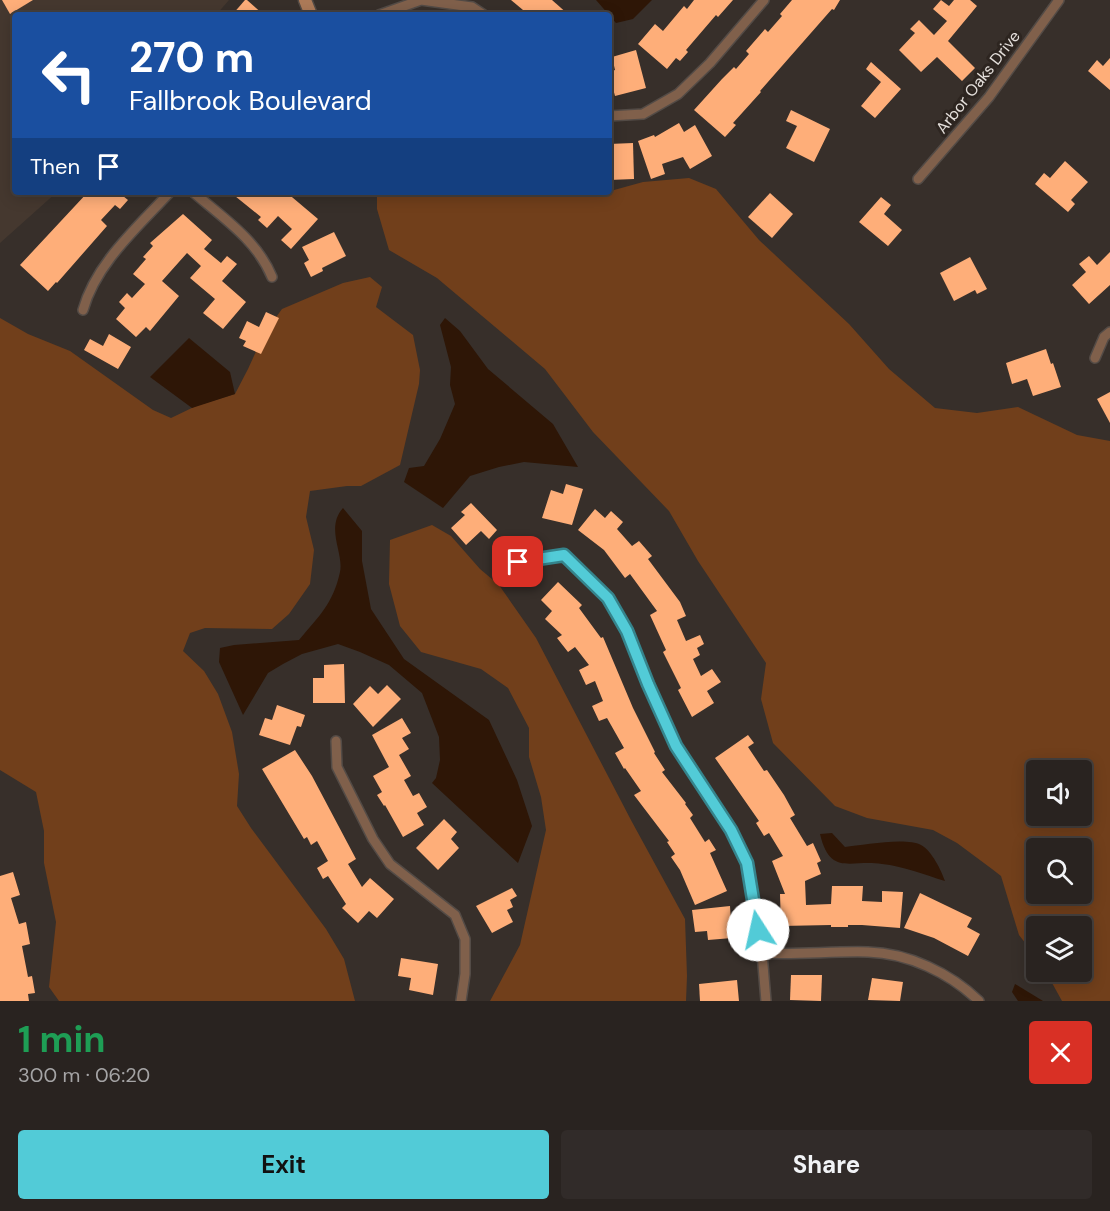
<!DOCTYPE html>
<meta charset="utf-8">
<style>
:root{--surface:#292320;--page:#312b29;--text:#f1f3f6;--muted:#a5a4a5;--line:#45403e;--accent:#52cbd7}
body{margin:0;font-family:"DM Sans",sans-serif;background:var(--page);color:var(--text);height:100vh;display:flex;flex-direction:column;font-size:22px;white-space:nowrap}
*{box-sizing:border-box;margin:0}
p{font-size:20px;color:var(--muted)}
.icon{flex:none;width:33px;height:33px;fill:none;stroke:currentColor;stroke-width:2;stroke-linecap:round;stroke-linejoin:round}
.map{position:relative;height:1001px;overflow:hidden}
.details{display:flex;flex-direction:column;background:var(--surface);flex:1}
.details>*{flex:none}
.guide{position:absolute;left:12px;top:12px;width:600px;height:183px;border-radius:6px;box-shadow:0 3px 15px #0003,0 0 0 2px var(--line);background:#1a4fa0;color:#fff;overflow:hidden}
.tools{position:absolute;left:1026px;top:760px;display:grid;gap:12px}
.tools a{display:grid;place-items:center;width:66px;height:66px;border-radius:6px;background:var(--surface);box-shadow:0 3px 15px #0003,0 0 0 2px var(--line);font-size:30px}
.pin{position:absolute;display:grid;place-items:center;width:51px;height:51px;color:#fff;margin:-26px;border-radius:12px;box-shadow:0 3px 9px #0006}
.me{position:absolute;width:66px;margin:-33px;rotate:350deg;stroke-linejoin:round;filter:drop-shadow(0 0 4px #0008)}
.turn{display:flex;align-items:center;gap:21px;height:126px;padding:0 18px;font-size:27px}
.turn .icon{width:78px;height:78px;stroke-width:2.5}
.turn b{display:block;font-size:42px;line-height:51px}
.then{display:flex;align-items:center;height:57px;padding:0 18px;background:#0003;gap:12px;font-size:22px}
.round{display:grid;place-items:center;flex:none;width:63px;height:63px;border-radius:6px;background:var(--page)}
.headline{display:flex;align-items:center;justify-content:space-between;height:102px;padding:0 18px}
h1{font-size:36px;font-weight:700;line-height:45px;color:#1e9e55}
.primary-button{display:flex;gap:12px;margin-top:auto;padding:12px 18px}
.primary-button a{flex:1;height:69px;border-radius:6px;background:var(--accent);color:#111;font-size:24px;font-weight:700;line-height:69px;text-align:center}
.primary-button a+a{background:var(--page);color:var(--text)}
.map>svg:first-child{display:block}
.built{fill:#45382f}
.green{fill:#713f1b;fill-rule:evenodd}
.water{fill:#2e1606}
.building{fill:#feae79}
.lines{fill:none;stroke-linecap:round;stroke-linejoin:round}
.street-casing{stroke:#534b46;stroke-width:12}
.secondary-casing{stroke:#534b46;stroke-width:15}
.street{stroke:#80604b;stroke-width:9}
.secondary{stroke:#ad7a58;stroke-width:12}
.route-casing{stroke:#35848c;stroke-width:15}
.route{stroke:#52cbd7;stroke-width:10}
.labels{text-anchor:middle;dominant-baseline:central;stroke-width:6;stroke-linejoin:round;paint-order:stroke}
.street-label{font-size:16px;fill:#e4dfdb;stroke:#2d2520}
</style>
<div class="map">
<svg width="1110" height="1001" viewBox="0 0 1110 1001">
<rect width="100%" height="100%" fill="#372f2a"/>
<polygon class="built" points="0,0 229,0 216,15 15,15 15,192 57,192 0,243"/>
<g class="green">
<path d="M689,178l27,11 43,51 90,84 40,45 46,39 42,5 41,-6 59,28 33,6v560h-48l-16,-29h36v-45h-46v30l-17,-22 -18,-59 -9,-7 -35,-26 -24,-13 -66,-12 -32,-12 -62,-63 -12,-44 5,-36 -68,-102 -29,-50 -76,-79 -48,-63 -108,-91 -48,-28 -12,-41v-17h156l18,5 45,-2 47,-13zM1036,771h46v45h-46zM1036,849h46v45h-46z"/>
<polygon points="370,277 382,287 376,307 413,335 420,370 419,384 400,465 361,486 347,486 310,491 306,517 314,550 310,584 289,614 272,629 205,628 190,633 183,651 204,671 218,694 232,732 239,774 237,806 251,828 326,929 344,959 355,1001 59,1001 49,987 56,922 44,863 44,831 36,792 0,770 0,318 28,334 70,351 153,410 171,418 196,406 235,394 248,369 264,334 282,309 343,283"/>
<polygon points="432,525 451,536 480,569 499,585 536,638 632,822 685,919 687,976 686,1001 490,1001 520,945 546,830 541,797 529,757 529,728 508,688 481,669 421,652 400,626 389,584 390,540"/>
</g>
<g class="water">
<polygon points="596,0 652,0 633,19 616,23"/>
<polygon points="445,318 460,331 488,369 553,424 578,467 524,462 499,467 470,476 443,508 404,482 409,468 424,466 440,439 455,404 450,385 451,367 440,325"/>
<polygon points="189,338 230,372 235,394 192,408 150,377"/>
<path d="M343,508l19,23v30l9,48 33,50 85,61 28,60 15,46 -14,37 -86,-80 4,-5 4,-18 -1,-23 -17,-44 -33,-28 -29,-13 -22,-8 -36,10 -19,10 -15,9 -25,42 -24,-53 1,-14 14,-3 65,-5c20,-24 34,-36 41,-68 4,-19 -15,-44 3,-64z"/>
<path d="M832,833l13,14c18,-2 61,-10 76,-2 11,6 20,25 24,36 -20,-6 -42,-15 -63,-17 -31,-5 -52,13 -62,-30z"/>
<polygon points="1015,984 1043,1001 1018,1001 1012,992"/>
</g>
<g class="building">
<polygon points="2,0 33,0 10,14"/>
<polygon points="245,0 247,0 264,15 232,15"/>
<polygon points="511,0 552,0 569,15 529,15"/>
<polygon points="694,0 733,0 718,17 716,15 686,50 688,52 680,61 676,58 667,69 638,44 655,24 663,31 684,6 687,9"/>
<polygon points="792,0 840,0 834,10 832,9 760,91 761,92 733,123 736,125 725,137 694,110 722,79 734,67 736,69 749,54 746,51 765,29 768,32 782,16 780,14"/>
<polygon points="941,0 949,6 954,0 970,0 977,6 948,41 975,68 962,81 937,57 921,72 899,50 915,33 910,29 919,20 934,35 947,21 933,9"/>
<polygon points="636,50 646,88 615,96 609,74 609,72 615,70 612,57"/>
<polygon points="1110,58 1110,90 1088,71 1097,60 1103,66"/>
<polygon points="871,62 901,89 875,118 861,106 881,82 866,69"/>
<polygon points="791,110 830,129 814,162 786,148 797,126 786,121"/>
<polygon points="679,123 684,132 695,125 712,156 690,169 683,157 662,164 665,174 651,179 638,141 654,135 655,137"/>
<polygon points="633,143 634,179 609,180 609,144"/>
<polygon points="1065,161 1088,182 1071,200 1075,204 1068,212 1035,184 1044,173 1050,178"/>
<polygon points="88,192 118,192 128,200 120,209 115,205 101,220 107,226 57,283 56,282 48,291 20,265"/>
<polygon points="230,192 286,192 318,219 291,249 281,240 292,229 278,216 267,228 258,220 261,217"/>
<polygon points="770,193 793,214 772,238 748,217"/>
<polygon points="881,197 891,205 884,214 902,230 888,246 859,222"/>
<polygon points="183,214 212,240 204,249 221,263 227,256 237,264 222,281 246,302 223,329 203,313 215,299 190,278 201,266 187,253 162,281 179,296 150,331 146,327 136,337 116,319 125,308 119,302 127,293 132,298 145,284 133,274 146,259 143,257 153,246 150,243"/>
<polygon points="334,232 346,256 322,268 323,271 311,277 304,263 309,260 302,247"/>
<polygon points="1110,252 1110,285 1089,304 1072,285 1086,272 1079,264 1089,256 1097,265"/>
<polygon points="970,257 987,289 977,294 975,290 954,301 940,273"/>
<polygon points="266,312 279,318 261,354 243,346 246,341 239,338 247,321 259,327"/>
<polygon points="109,334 131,347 118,369 84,350 90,339 103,346"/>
<polygon points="1046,349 1051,364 1053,363 1061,387 1033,396 1027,379 1012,384 1006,363"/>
<polygon points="1110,392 1110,423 1097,399"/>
<polygon points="566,484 583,489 572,525 542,518 551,490 563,494"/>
<polygon points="471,503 497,530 489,539 481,531 466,545 451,528 465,515 461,512"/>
<polygon points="595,509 605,518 611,511 623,522 617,529 632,546 639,541 652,556 648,559 680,602 686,616 677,620 686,641 700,635 704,644 697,648 700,655 693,659 701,676 712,669 721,682 707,691 714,703 692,717 678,690 681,688 663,652 666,650 650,615 657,611 630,574 625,578 604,550 578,530"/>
<polygon points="558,582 582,605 579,608 601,638 603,637 633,708 655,752 654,753 665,770 662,772 686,803 685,804 693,815 690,818 705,842 709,839 716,850 710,853 727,891 695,905 680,870 671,857 675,854 667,842 669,841 634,795 641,791 625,768 624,769 615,753 624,748 607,718 599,721 592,706 603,701 595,681 586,685 579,670 589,665 575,647 568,652 557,638 562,635 545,619 552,611 541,600"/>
<polygon points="344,664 345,703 313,703 313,678 324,678 324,665"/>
<polygon points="387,685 401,699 373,727 353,704 370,686 378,694"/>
<polygon points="277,705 305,715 301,727 297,726 290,745 259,735 265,718 272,720"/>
<polygon points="402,718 411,733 402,738 409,749 399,755 411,776 404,780 413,796 419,793 427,807 417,813 424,825 403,837 385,805 384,806 377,795 382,792 373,776 389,767 372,735"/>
<polygon points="748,735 754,743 748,747 764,771 767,770 784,795 795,815 790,818 807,846 813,843 821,861 817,863 821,874 805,881 806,905 831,904 832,886 863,886 862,901 882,902 882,891 903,892 900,928 862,925 848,925 848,927 831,927 831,925 781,926 780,894 785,894 772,861 783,856 769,833 764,836 756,823 759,821 715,758"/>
<polygon points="295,750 312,776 356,859 348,864 362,887 370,878 394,899 377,918 369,911 358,923 342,908 346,904 328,876 323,879 317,868 328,861 317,841 311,845 307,837 304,839 262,769"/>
<polygon points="444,819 457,832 451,839 459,848 438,870 416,848"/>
<polygon points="13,872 20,895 11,898 19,924 26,922 30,944 22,946 28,977 32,976 35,993 28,994 29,1001 0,1001 0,876"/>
<polygon points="512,888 517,896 510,900 513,907 507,910 513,922 492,933 476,906"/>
<polygon points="920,893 972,918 967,927 980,934 968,956 934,938 904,928"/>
<polygon points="730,906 732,938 708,940 707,931 695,932 692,910"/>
<polygon points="401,958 438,964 433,995 409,990 411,978 398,976"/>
<polygon points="791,975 822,975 821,1001 790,1000"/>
<polygon points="872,978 903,982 900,1001 868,1000"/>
<polygon points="737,980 739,1001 700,1001 699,984"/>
</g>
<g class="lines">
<defs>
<g id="street">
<polyline points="379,15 421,0 472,7 484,15"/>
<polyline points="609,116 643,114 678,94 710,63 764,0"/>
<polyline points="918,179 989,97 1059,0"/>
<path d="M193,192c29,25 64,48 79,85"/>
<path d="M83,310c13,-47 55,-83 87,-118"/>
<polyline points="1095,358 1104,337 1110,332"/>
<polyline points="517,562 564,555 608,598 627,631 648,684 676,746 731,830 747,863 762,953 766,1001"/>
<polyline points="336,741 337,767 373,839 390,864 455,915 465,939 465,974 461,1001"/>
<path d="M762,953c35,2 71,-2 106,-1 40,1 82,21 111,49"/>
</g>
<polyline id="secondary" points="305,0 311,15"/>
</defs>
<use href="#street" class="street-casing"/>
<use href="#secondary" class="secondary-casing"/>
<use href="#street" class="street"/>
<use href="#secondary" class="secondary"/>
</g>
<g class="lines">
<defs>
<polyline id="route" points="518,562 564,555 608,598 627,631 648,684 676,746 731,830 747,863 758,930"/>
</defs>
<use href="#route" class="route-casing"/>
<use href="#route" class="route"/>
</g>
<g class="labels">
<g class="street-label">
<text transform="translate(978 82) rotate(-52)">Arbor Oaks Drive</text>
</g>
</g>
</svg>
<div class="tools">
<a><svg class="icon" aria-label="sound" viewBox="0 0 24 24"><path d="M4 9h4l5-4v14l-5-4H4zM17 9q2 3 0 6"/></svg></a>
<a><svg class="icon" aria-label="search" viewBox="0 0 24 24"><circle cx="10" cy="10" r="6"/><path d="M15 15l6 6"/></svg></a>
<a><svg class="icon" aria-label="layers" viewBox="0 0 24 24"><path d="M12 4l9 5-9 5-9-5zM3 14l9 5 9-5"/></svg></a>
</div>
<div class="pin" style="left:518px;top:562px;background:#d93025"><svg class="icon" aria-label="arrive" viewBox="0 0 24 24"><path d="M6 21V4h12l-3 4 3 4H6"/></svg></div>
<svg class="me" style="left:758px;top:930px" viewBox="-20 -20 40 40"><circle r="19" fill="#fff"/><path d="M0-13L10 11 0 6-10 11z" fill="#52cbd7"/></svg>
<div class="guide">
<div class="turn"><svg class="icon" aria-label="left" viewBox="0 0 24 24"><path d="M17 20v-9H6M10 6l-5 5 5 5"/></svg><div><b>270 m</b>Fallbrook Boulevard</div></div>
<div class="then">Then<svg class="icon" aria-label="arrive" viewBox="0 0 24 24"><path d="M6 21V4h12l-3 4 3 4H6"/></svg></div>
</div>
</div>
<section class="details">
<div class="headline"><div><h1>1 min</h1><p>300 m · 06:20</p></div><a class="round" style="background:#d93025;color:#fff"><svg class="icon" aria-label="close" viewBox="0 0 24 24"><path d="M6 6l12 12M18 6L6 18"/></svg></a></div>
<div class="primary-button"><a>Exit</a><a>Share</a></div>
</section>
